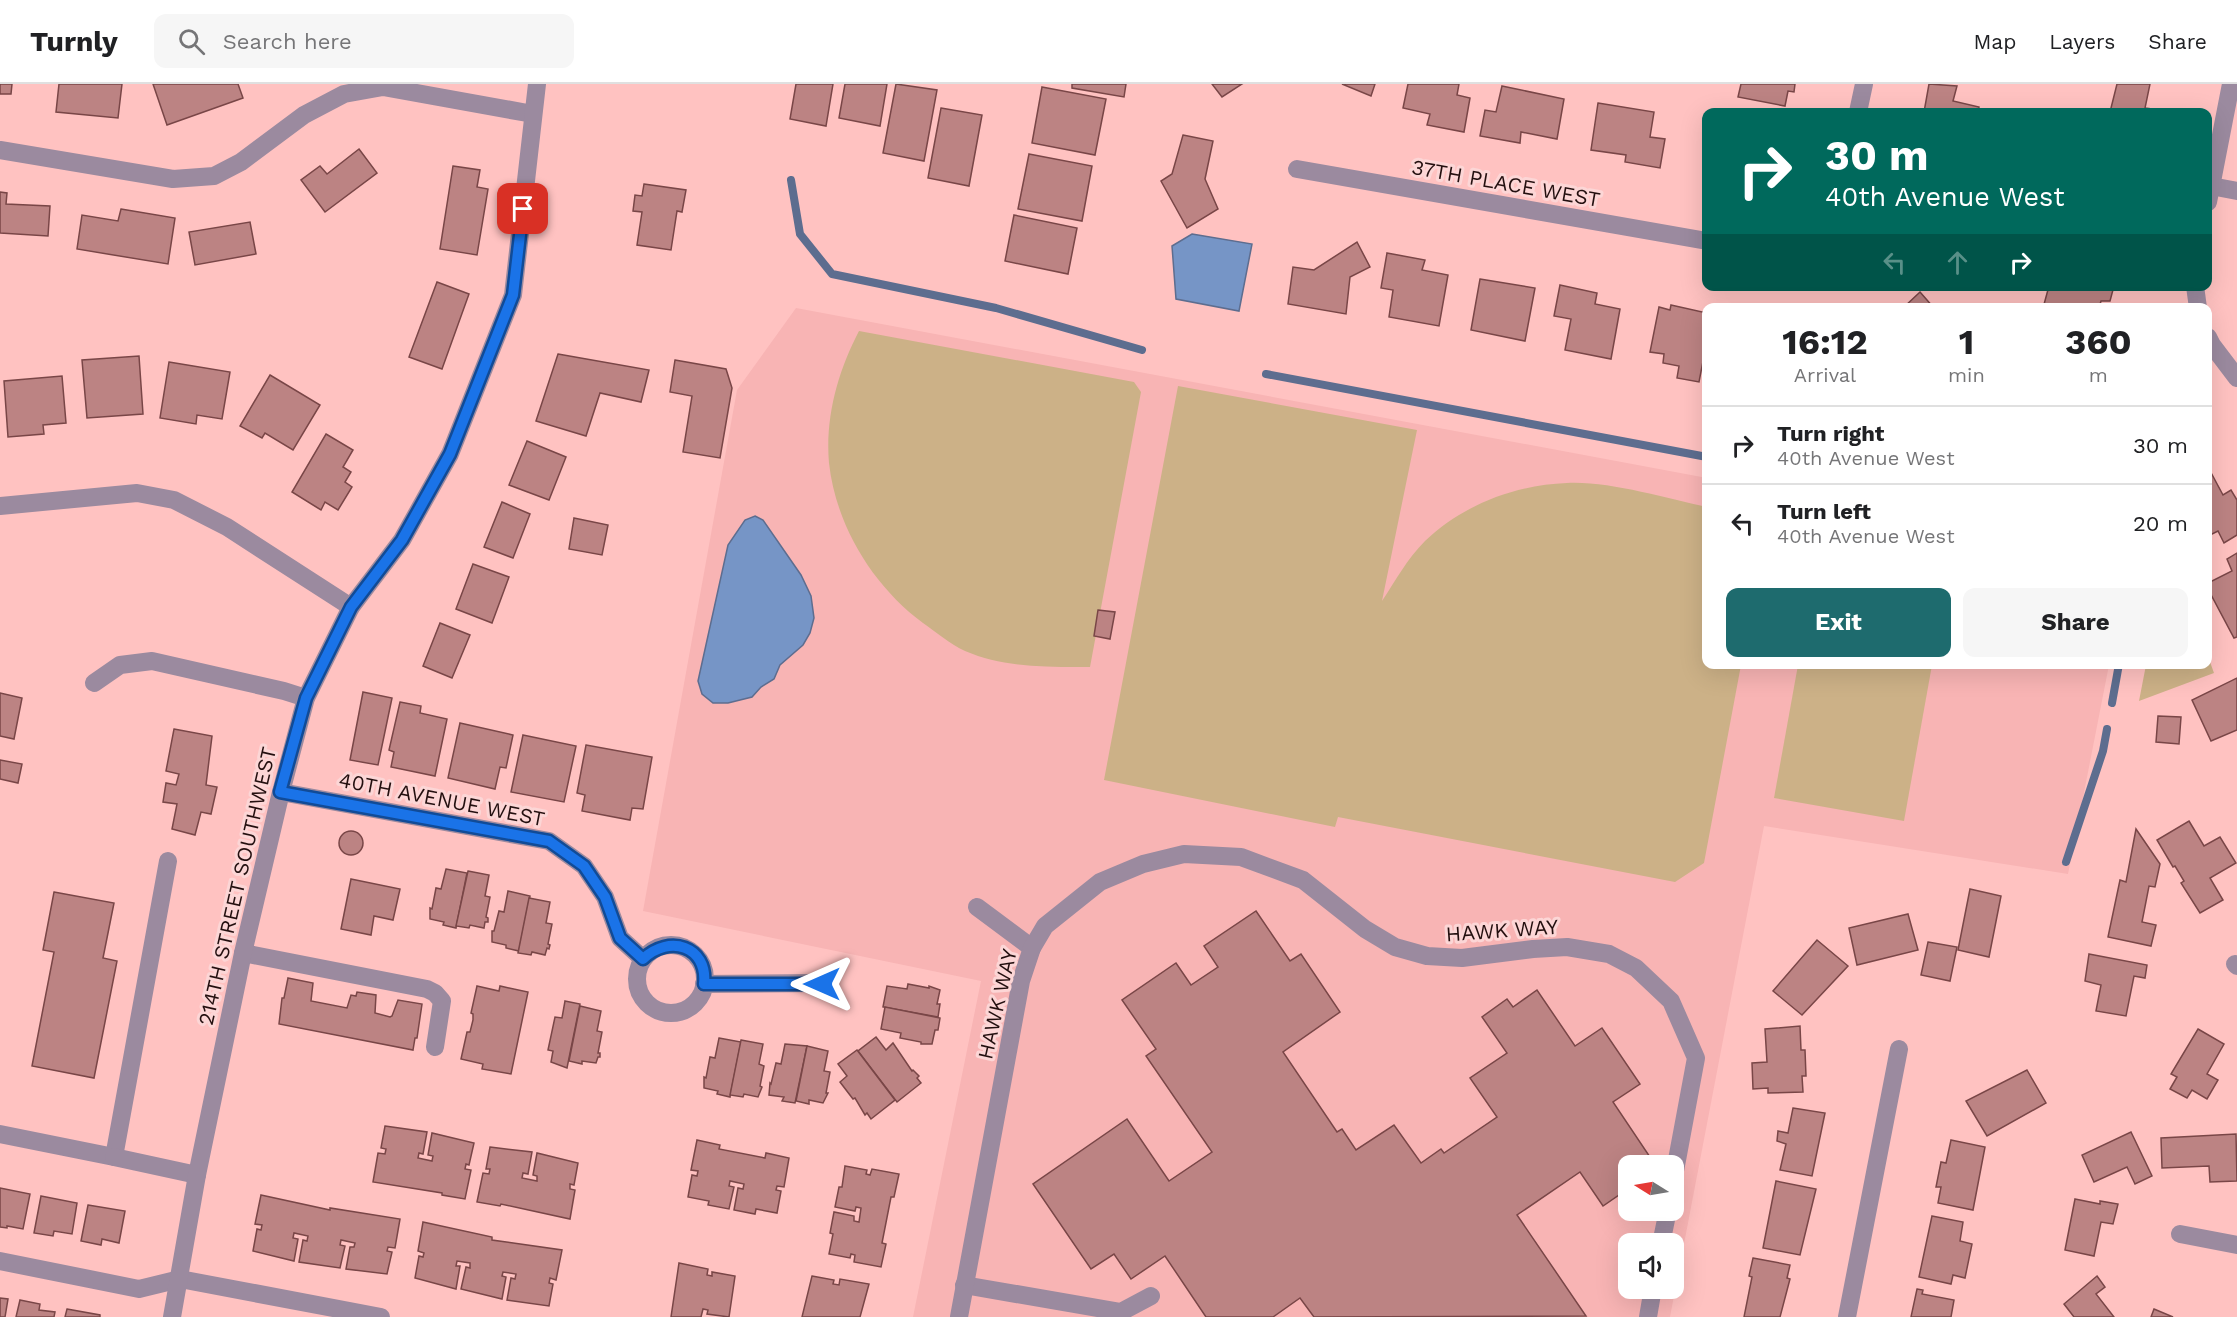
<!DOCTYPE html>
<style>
:root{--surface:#fff;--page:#f6f6f6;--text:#202124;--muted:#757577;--line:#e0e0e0;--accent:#1e6b6e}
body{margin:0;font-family:"Work Sans",sans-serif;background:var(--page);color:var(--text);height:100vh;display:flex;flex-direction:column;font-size:22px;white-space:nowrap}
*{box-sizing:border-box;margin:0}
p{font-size:20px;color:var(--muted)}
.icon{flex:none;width:33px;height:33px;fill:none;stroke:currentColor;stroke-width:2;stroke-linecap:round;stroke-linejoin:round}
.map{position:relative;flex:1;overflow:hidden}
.side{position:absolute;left:1702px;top:219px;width:510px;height:366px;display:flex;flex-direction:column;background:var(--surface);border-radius:12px;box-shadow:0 6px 24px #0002}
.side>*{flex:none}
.guide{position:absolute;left:1702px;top:24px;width:510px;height:183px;border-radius:12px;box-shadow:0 6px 24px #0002;background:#00695c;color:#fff;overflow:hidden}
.needle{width:39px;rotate:281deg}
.fabs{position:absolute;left:1618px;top:1071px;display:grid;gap:12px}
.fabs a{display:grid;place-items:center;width:66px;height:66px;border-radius:12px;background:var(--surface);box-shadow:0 6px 24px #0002;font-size:30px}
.pin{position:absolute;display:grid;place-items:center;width:51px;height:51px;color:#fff;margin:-26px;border-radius:12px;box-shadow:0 3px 9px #0006}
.me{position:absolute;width:66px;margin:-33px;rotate:270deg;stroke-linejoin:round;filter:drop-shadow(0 0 4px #0008)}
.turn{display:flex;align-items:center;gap:21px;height:126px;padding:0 24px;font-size:27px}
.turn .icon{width:78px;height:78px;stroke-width:2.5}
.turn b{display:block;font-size:42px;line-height:51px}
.lanes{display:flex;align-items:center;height:57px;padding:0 24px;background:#0003;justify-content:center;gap:30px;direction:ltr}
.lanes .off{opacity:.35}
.eta{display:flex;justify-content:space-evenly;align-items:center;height:102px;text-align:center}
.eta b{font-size:36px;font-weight:700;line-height:42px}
.cta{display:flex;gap:12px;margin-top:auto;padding:12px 24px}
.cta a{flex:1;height:69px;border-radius:12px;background:var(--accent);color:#fff;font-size:24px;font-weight:700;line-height:69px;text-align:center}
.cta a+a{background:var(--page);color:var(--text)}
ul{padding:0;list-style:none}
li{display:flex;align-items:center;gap:18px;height:78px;padding:0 24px;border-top:2px solid var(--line)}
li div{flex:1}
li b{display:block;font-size:22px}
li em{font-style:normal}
header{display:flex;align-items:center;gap:36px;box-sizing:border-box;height:84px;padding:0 30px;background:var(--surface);border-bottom:2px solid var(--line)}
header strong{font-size:28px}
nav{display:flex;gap:33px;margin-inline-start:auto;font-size:21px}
.search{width:420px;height:54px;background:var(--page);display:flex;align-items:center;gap:15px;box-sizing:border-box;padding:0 21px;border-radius:12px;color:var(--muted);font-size:22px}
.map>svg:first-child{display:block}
.built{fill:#f8b4b4;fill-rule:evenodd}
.green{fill:#ccb187}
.water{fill:#7695c6;stroke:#5d6d8f;stroke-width:1.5}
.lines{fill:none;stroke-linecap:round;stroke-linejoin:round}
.stream{stroke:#5d6d8f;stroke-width:8}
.building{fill:#bc8383;stroke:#794647;stroke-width:1.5}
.minor{stroke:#9b8a9f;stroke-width:18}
.route-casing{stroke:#114b97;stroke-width:15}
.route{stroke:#1a73e8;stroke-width:10}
.labels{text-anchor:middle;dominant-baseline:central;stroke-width:6;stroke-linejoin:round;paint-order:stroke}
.street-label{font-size:21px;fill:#230f0f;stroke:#fcd6d6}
</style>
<header>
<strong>Turnly</strong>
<div class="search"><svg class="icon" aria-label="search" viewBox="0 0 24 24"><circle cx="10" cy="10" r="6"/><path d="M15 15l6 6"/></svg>Search here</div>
<nav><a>Map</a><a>Layers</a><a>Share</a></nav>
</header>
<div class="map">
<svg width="2237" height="1233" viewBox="0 0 2237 1233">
<rect width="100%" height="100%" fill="#ffc2c1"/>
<path class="built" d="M796,224l911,170v186l402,1 -41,209 -304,-48 -94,491h-757l68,-336 -338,-70 94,-521zM1629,1082h45v44h-45zM1629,1160h45v44h-45z"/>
<g class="green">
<path d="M859,247l275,51 7,10 -51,275c-42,0 -85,1 -125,-16 -15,-7 -29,-19 -42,-28 -50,-37 -87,-97 -94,-160 -4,-46 9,-92 30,-132z"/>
<path d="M1178,302l239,44 -35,171c14,-21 25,-42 43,-60 38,-36 89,-56 142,-58 43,-2 97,15 140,24v157l34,1 -37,198 -29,19 -337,-65 -3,10 -231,-47z"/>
<polygon points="2210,578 2214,589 2139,617 2146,581 2192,581 2194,584 2208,580"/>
<polygon points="1798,581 1932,581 1904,737 1774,714"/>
</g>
<g class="water">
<polygon points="1192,150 1252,160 1239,227 1176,215 1172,162"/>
<polygon points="755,432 763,436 801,491 811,512 814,534 810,549 803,561 780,581 774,595 761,603 752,613 728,619 713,619 702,610 698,597 728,461 745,436"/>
</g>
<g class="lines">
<g class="stream">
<polyline points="791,96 800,150 832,190 996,224 1142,266"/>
<polyline points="1266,290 1707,373"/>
<polyline points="2112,619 2119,580"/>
<polyline points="2066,778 2103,667 2107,645"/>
</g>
</g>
<g class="building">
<polygon points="0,0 12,0 11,10 0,10"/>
<polygon points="59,0 122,0 118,34 56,28"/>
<polygon points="153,0 238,0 243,14 167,41"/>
<polygon points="796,0 833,0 826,42 790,35"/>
<polygon points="845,0 887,0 880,42 839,34"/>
<polygon points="896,0 937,6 924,77 883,69"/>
<polygon points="1072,0 1126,0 1124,13 1072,4"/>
<polygon points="1212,0 1242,0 1222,13"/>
<polygon points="1342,0 1375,0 1371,12"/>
<polygon points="1408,0 1459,0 1457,11 1470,14 1464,48 1427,41 1430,30 1403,24"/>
<polygon points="1741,0 1795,0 1794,8 1788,7 1785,22 1738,13"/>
<polygon points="1929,0 1957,2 1953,17 1979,23 1978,28 1924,28"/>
<polygon points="2117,0 2150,0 2145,24 2159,26 2159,28 2110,28"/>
<polygon points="1502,2 1564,15 1557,55 1521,48 1520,59 1480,52 1485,26 1496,28"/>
<polygon points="1042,3 1106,15 1095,71 1032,59"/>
<polygon points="1598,19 1654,28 1650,53 1665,55 1660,84 1625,78 1626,71 1591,66"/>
<polygon points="941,24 982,31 969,102 928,94"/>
<polygon points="1183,51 1213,57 1205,95 1218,125 1187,144 1161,97 1172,90"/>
<polygon points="359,65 377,89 325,128 301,96 320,82 327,90"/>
<polygon points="1029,70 1092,82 1082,137 1018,125"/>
<polygon points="453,82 480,86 477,103 488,105 477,171 440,165"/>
<polygon points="644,100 686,106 682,128 677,127 671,166 637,161 642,128 633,127 635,111 642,112"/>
<polygon points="0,108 7,109 6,120 50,122 48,152 0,149"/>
<polygon points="121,125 175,134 168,180 77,165 82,131 118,137"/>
<polygon points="1014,131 1077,144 1068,190 1005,177"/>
<polygon points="250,138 256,170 195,181 189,148"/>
<polygon points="1357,158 1370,183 1350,193 1346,230 1288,220 1293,183 1314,186"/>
<polygon points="1387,169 1425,176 1422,186 1448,191 1439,242 1389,233 1393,206 1381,204"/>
<polygon points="1480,195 1535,204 1525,257 1471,246"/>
<polygon points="437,198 469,210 442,285 409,273"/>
<polygon points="1560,201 1597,209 1595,220 1620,225 1611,275 1565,266 1571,235 1554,232"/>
<polygon points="2049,202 2114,202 2110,217 2101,217 2099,224 2043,224"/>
<polygon points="1920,208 1934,224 1903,224"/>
<polygon points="1671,221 1707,229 1707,257 1699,298 1677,294 1679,282 1663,279 1664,270 1650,268 1659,223 1670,226"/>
<polygon points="558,270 649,286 641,318 600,309 586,352 536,337"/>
<polygon points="139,272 143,330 87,334 82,276"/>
<polygon points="675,276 726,285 732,304 720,374 683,368 692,312 670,308"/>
<polygon points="169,278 230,288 222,335 197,331 196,340 160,334"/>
<polygon points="270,291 320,321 293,366 265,349 262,354 240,342"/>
<polygon points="62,292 66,339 43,341 44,350 8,353 4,297"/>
<polygon points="326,350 353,366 343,383 351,388 345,398 352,403 338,426 325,418 321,426 292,408"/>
<polygon points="527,357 566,373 549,416 509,401"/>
<polygon points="2208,383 2223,411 2231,406 2237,416 2237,451 2224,459 2218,447 2208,452"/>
<polygon points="502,418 530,430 513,474 484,463"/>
<polygon points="574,434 608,441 602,471 569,465"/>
<polygon points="2237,469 2237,553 2234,554 2208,505 2208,499 2232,487 2227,475"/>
<polygon points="473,480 509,493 492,539 456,525"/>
<polygon points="1098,526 1115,528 1110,555 1094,552"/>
<polygon points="440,539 470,551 452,594 423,582"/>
<polygon points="2237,594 2237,646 2211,657 2192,616"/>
<polygon points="363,608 392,614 378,681 350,676"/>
<polygon points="0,609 22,614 14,655 0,652"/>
<polygon points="400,618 421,622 420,629 447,635 435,692 391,683 394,668 389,666"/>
<polygon points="2158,632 2181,633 2179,660 2156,658"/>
<polygon points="460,639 513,651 506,684 500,683 495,705 448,694"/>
<polygon points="174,645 212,652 206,701 217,703 211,730 201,728 195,751 172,745 177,720 163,718 166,699 176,701 179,690 166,687"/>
<polygon points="523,651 576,662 564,718 511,708"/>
<polygon points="586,661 652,673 643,725 632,724 630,736 582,727 585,711 577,709"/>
<polygon points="0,676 22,680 18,699 0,695"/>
<polygon points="2189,737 2204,762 2220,753 2236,779 2210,794 2223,816 2200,829 2181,799 2184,797 2175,782 2173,783 2157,756"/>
<polygon points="2136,745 2160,780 2155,803 2149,802 2142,838 2156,841 2151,862 2108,853 2120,796 2126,798"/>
<circle cx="351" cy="759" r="12"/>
<polygon points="446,785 467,789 456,844 443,841 444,838 430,835 430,824 432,825 436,804 441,805"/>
<polygon points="468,787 489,791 485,812 490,813 486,833 488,834 488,838 485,838 484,844 470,841 469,844 456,842"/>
<polygon points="351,795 400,805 393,836 374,832 371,851 341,845"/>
<polygon points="1970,805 2001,812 1989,873 1958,866"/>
<polygon points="508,807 530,812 519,867 506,864 506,861 492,858 492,847 494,847 499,827 504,828"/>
<polygon points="54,808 114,819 103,874 117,877 94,994 32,982 54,868 43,866"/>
<polygon points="529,814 550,818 546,839 552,840 548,860 550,861 549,865 547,864 545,871 532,868 531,871 518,869"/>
<polygon points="1256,827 1290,877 1301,870 1340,928 1283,968 1337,1048 1342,1045 1356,1066 1394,1041 1421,1079 1441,1065 1444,1069 1497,1033 1470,994 1507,969 1482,933 1507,915 1513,923 1537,906 1575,962 1602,944 1640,1000 1613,1018 1652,1076 1644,1082 1629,1082 1629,1104 1603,1122 1580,1088 1517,1131 1586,1232 1314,1233 1300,1214 1273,1233 1206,1233 1165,1172 1131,1195 1114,1170 1091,1185 1033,1100 1127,1035 1169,1097 1212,1068 1146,972 1156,965 1122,916 1176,879 1191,901 1218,883 1204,862"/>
<polygon points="1908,830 1918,866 1857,881 1849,844"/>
<polygon points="1817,856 1848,882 1802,931 1773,907"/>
<polygon points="1928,858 1957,863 1950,897 1921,891"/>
<polygon points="2089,870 2147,881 2145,894 2134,892 2126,932 2096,927 2101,901 2085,897"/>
<polygon points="288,894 313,899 311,917 347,924 351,911 356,912 357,908 376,911 375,929 390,933 392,932 398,916 422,920 417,954 415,954 413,966 279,940 282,914 284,914"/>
<polygon points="908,900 929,904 929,902 940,906 937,920 940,920 938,933 883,923 887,902 907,905"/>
<polygon points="477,902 499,907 500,902 528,908 511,990 482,985 483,980 461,975 467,948 470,948 473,936 473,930 471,929"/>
<polygon points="565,917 580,920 567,984 551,978 553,967 548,966 555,933 562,934"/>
<polygon points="580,922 601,927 597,947 602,948 598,969 600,969 600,973 598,973 596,979 582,977 582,980 569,977"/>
<polygon points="885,923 940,934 938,946 935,946 932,960 921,960 921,958 900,954 901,949 881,945"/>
<polygon points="1800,942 1801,966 1805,966 1806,992 1802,992 1803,1008 1768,1009 1768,1004 1753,1005 1752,979 1767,978 1765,945"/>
<polygon points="2198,945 2224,960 2207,990 2218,996 2207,1015 2192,1006 2187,1014 2170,1005 2177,993 2171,990"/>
<polygon points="876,953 886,966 893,959 912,987 913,986 919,992 917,994 921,999 897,1018 858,967"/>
<polygon points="719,954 741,958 730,1013 717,1010 718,1007 704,1004 704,993 706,994 710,973 715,974"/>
<polygon points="741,956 763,960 759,980 764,982 760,1002 762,1003 758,1013 744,1010 743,1013 730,1011"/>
<polygon points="785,960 807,962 795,1019 782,1017 784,1013 769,1011 770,999 771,1000 776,979 781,980"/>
<polygon points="807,962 828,967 824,987 830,988 826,1009 828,1009 823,1019 809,1016 809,1020 796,1017"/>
<polygon points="857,966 895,1016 871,1035 867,1029 865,1031 855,1014 853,1015 840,998 847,992 838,980"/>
<polygon points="2027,986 2046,1019 1987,1052 1966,1017"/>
<polygon points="1793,1024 1825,1029 1812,1092 1780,1086 1786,1060 1777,1057 1778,1047 1788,1049"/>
<polygon points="385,1042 427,1048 423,1070 419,1069 418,1074 432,1077 433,1072 428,1071 432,1049 474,1059 469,1081 466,1080 465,1085 471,1086 465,1115 442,1111 442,1109 373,1098 378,1069 385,1070 386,1065 381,1064"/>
<polygon points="2131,1048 2152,1092 2135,1100 2127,1083 2094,1098 2082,1071"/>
<polygon points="2236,1050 2237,1097 2210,1098 2209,1082 2162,1084 2161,1054"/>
<polygon points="697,1056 720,1061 719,1065 765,1074 766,1069 789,1074 784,1103 777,1102 776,1106 781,1107 777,1129 756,1125 755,1130 734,1126 738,1104 743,1105 744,1100 730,1097 729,1102 734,1103 729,1125 708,1121 709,1117 688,1113 692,1091 697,1092 698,1087 691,1086"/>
<polygon points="1951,1056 1985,1063 1973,1126 1938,1119 1941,1103 1936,1103 1941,1078 1946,1079"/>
<polygon points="490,1063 532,1068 528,1090 523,1089 522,1094 537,1097 537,1092 533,1091 537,1069 578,1079 574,1101 570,1100 570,1105 575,1106 570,1135 501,1120 500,1122 477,1118 483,1089 489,1090 490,1085 486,1085"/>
<polygon points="845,1082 867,1086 866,1090 870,1091 872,1085 899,1090 894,1113 891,1113 882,1159 886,1160 881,1183 854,1178 855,1171 851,1170 850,1174 829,1170 833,1150 830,1149 834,1128 854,1132 854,1137 859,1138 861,1124 856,1123 855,1127 835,1123 839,1103 842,1103"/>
<polygon points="1776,1097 1816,1105 1800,1171 1763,1164"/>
<polygon points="0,1104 30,1110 23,1145 7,1142 7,1144 0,1143"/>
<polygon points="261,1111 330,1126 330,1124 400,1135 395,1164 388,1163 387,1167 392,1168 387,1190 346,1185 350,1163 354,1163 355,1159 341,1156 340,1161 345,1162 340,1184 299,1178 303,1156 307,1157 308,1152 294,1149 293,1154 298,1155 294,1177 253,1167 257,1145 261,1146 262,1141 255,1140"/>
<polygon points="41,1112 77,1119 72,1150 54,1147 53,1152 34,1149"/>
<polygon points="2075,1115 2100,1120 2100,1117 2118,1120 2113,1140 2101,1138 2094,1172 2065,1166"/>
<polygon points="88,1121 125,1127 119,1159 102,1155 101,1161 81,1157"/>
<polygon points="1932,1132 1963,1138 1960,1157 1972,1160 1965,1194 1953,1191 1951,1200 1919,1193"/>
<polygon points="423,1138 492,1153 492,1156 562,1166 556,1196 550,1194 549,1199 553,1200 549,1222 507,1216 511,1194 515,1195 516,1190 503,1188 502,1192 506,1193 502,1215 461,1205 466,1183 470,1184 470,1179 457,1177 456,1182 460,1182 456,1205 415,1194 419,1172 423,1173 424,1169 418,1167"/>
<polygon points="1753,1174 1790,1181 1787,1194 1790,1195 1780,1233 1744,1233 1752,1193 1749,1192"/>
<polygon points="679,1179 708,1185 707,1191 712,1192 712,1188 735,1192 729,1233 707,1230 708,1226 703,1225 701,1233 671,1233"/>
<polygon points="812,1192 834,1196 833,1200 839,1201 840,1195 869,1200 860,1233 802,1233"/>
<polygon points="2097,1192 2105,1203 2096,1210 2114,1233 2074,1233 2064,1220"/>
<polygon points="1917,1205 1923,1206 1922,1210 1954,1216 1951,1233 1911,1233"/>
<polygon points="0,1214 8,1215 5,1233 0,1233"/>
<polygon points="20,1216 40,1220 39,1226 55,1228 54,1233 16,1233"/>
<polygon points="67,1225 100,1231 100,1233 65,1233"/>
<polygon points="2154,1225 2173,1233 2151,1233"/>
</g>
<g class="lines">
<g class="minor">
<polyline points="1858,28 1864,0"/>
<polyline points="0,66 173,95 214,92 241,78 304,31 344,10 383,3 533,30"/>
<polyline points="1297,85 1707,157"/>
<polyline points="2211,102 2237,107"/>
<polyline points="2208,118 2231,0"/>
<polyline points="2195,202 2198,224"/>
<polyline points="2208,253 2212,261 2237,294"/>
<polyline points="0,422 137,409 174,416 227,443 351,523"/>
<polyline points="94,599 120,581 152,577 284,607 306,614"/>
<polyline points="281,708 549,757 584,782 605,813 620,854 643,875"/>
<polyline points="977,823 1032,864"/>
<circle cx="671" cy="895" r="34"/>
<polyline points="243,869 427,905 435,909 442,917 435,963"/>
<polyline points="2235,880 2237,882"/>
<polyline points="704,900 821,899"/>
<polyline points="0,1050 114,1073 168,777"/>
<polyline points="114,1073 197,1091"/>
<polyline points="2180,1150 2237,1161"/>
<polyline points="1661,1160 1668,1126"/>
<polyline points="0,1177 139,1205 180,1195 381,1233"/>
<polyline points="964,1201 1121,1228 1151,1212"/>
<polyline points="172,1233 197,1091 243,869 281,708 306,614 351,523 402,456 450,370 513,211 537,0"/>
<polyline points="959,1233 1021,897 1032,864 1045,842 1100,798 1143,780 1184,770 1241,773 1303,796 1365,845 1395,863 1427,872 1462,874 1533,865 1567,863 1609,870 1636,884 1671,917 1696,974 1674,1092"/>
<polyline points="1648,1233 1653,1204"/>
<polyline points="1847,1233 1899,965"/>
</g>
</g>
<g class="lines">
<defs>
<path id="route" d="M523,125l-10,86 -63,159 -48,86 -51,67 -45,91 -26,94 269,49 35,25 21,31 15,41 23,21c26,-25 65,-13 61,25h118"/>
</defs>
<use href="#route" class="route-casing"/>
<use href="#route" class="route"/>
</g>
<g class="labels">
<g class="street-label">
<text transform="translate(1506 99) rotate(10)">37TH PLACE WEST</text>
<text transform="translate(442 715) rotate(11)">40TH AVENUE WEST</text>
<text transform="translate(237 802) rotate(-77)">214TH STREET SOUTHWEST</text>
<text transform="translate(1502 846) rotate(-4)">HAWK WAY</text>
<text transform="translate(997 920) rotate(-77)">HAWK WAY</text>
</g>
</g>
</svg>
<div class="fabs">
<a><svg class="needle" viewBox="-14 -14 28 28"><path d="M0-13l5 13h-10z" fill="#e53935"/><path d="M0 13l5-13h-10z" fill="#757577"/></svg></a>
<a><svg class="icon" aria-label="sound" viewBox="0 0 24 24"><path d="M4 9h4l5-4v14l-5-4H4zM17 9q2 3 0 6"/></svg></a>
</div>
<div class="pin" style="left:523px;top:125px;background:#d93025"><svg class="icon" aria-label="arrive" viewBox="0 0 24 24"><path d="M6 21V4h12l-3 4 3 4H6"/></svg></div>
<svg class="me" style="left:822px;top:900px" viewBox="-20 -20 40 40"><path d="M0-17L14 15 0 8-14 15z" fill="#1a73e8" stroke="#fff" stroke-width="4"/></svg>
<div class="guide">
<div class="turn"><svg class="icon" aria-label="right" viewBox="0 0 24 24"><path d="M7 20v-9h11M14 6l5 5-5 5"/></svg><div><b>30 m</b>40th Avenue West</div></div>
<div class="lanes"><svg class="icon off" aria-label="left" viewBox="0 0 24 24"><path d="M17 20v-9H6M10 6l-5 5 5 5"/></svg><svg class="icon off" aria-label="ahead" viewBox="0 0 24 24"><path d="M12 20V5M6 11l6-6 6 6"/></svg><svg class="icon" aria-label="right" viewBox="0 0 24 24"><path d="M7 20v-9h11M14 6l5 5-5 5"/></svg></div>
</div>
<section class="side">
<div class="eta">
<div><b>16:12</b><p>Arrival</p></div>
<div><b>1</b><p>min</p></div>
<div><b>360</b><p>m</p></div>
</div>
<ul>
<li><svg class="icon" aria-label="right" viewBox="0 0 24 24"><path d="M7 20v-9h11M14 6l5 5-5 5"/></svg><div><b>Turn right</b><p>40th Avenue West</p></div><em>30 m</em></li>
<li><svg class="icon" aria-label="left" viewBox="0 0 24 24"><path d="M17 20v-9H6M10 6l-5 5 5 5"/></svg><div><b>Turn left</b><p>40th Avenue West</p></div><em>20 m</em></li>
</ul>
<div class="cta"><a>Exit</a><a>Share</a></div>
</section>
</div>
